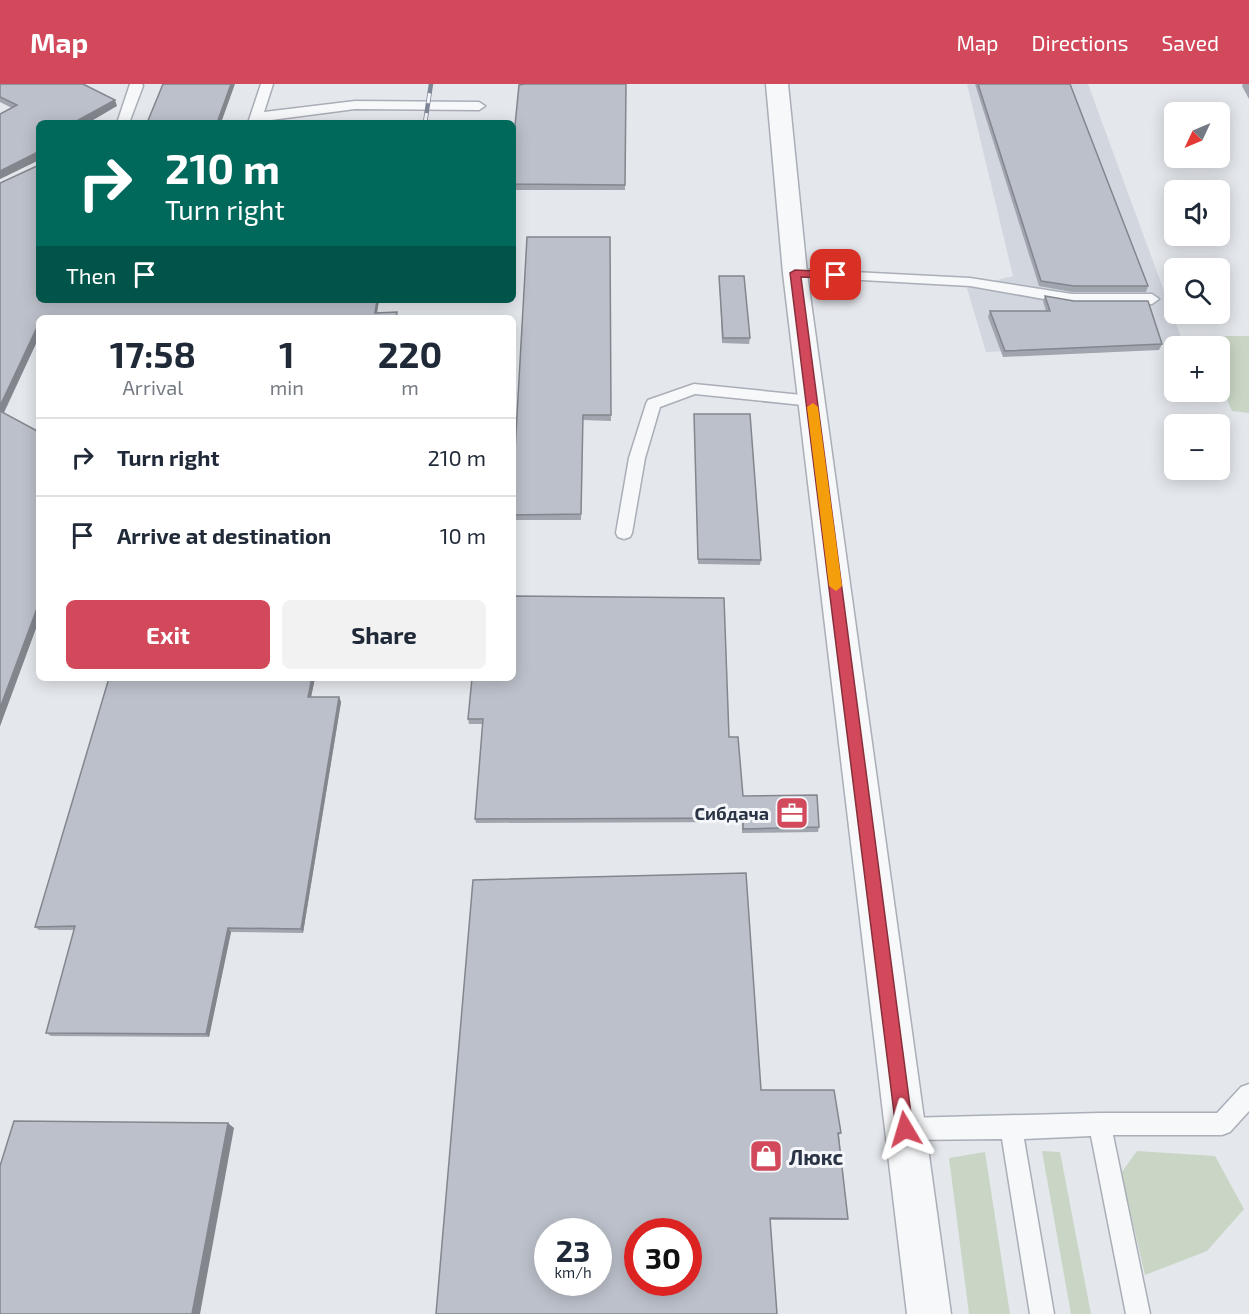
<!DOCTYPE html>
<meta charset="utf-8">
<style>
:root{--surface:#fff;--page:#f2f2f3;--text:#1f2937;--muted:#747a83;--line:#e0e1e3;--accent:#d1495b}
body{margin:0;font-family:"Exo 2",sans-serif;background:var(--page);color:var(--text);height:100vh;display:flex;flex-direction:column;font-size:22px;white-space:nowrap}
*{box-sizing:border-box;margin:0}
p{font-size:20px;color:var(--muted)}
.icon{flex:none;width:33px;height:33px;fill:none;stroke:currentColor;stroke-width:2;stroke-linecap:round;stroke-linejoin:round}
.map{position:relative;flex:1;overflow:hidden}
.side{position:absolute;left:36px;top:231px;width:480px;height:366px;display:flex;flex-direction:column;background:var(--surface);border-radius:9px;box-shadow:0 3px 15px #0003}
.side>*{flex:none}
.top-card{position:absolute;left:36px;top:36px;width:480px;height:183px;border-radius:9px;box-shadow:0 3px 15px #0003;background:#00695c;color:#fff;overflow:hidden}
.needle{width:39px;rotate:226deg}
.fabs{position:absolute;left:1164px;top:18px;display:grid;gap:12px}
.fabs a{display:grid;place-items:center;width:66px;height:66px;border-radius:9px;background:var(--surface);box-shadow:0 3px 15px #0003;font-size:30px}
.speed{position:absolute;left:534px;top:1134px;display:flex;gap:12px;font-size:30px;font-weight:700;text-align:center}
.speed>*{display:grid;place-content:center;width:78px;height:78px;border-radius:50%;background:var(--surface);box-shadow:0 3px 15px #0003;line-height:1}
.speed small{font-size:15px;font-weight:400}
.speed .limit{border:9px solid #d22;background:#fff;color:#111}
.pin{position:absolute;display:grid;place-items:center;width:51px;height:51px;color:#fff;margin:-26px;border-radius:12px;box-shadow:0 3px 9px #0006}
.me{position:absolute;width:66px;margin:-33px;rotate:353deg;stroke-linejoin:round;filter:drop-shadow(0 0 4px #0008)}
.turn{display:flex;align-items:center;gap:21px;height:126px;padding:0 30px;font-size:27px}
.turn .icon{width:78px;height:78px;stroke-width:2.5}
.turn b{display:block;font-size:42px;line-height:51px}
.then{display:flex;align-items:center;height:57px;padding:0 30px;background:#0003;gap:12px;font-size:22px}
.eta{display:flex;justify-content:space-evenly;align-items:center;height:102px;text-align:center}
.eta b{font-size:36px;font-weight:700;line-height:42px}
.primary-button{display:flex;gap:12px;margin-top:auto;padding:12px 30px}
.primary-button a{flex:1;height:69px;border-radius:9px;background:var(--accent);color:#fff;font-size:24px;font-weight:700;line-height:69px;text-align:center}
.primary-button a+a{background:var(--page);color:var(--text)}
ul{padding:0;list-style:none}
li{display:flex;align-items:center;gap:18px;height:78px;padding:0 30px;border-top:2px solid var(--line)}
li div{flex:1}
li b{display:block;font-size:22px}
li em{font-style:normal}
header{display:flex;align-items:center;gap:36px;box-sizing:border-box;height:84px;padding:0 30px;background:var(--accent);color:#fff}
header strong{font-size:28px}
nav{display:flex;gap:33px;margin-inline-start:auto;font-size:21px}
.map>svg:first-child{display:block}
.built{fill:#d2d6de}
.green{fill:#c9d6c5}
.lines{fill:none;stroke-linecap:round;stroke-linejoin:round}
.service-casing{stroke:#a9aeb7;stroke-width:3}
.minor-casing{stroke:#a9aeb7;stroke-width:3}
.service{fill:#f7f8fa;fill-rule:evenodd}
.minor{fill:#f7f8fa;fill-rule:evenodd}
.rail-casing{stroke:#7d8696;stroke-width:4.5}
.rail{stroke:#f4f6f9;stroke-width:3;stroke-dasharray:10;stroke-linecap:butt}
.wall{fill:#a1a5ae}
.shaded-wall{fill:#83868d}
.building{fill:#bbc0ca;stroke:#83868d;stroke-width:1.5;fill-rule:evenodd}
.route{fill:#d1495b;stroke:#882f3b;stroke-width:1.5}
.slow{fill:#f59e0b}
.labels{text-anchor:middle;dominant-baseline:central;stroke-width:6;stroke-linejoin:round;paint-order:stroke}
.poi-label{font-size:18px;font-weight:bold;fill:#2b3445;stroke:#f4f6f9;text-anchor:end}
.near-poi-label{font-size:21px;font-weight:bold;fill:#2b3445;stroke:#f4f6f9;text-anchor:start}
</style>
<header>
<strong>Map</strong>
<nav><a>Map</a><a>Directions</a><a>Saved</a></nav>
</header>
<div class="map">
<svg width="1249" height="1230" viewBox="0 0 1249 1230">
<rect width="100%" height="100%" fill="#e4e7ec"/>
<polygon class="built" points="967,0 1088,0 1183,259 986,268 967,204 1013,192"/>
<g class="green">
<polygon points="1199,252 1249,252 1249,329 1232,327 1220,299 1220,262 1203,262"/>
<polygon points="1042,1067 1060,1068 1091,1230 1071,1230"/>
<polygon points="1137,1067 1215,1072 1244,1125 1207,1167 1145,1191 1121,1089"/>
<polygon points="985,1068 1010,1230 969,1230 949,1074"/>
</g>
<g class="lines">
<defs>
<g id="service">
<polygon points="130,0 142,0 143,2 129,39 117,39"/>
<polygon points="261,0 273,0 264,28 355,17 479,18 485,22 479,26 355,25 248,39"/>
<polygon points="795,185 970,194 1072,210 1152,210 1159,215 1152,220 1072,220 970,202 790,192 788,189 790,186"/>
<polygon points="694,300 812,312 819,317 812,322 695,310 660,323 645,374 632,449 630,453 624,455 618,453 616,449 629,374 646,320 648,316"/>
<polygon points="1249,1000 1249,1027 1230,1048 1222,1051 1113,1051 1150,1230 1126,1230 1091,1052 1024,1055 1054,1230 1030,1230 1002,1055 905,1056 897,1053 894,1045 897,1037 905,1034 1100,1029 1217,1029 1241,1003"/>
</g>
<polygon id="minor" points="766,0 788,0 807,189 951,1230 907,1230 783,189"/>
</defs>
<use href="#service" class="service-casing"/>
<use href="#minor" class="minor-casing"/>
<use href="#service" class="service"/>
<use href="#minor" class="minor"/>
<defs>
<polyline id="rail" points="425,39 431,0"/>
</defs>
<use href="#rail" class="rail-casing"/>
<use href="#rail" class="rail"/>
</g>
<g class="wall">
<polygon points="0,0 117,22 39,39 39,216 379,216 377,229 39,234 39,253 4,329 39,348 39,536 0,642 0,99 37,82 37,77 0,95 12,24 0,18"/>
<polygon points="626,0 625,106 513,106 513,62"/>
<polygon points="975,0 1070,0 1148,202 1146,208 1072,208 1039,202"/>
<polygon points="1243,0 1249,0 1249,15 1242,2"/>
<polygon points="610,153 611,337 583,336 581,436 513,436 513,403"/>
<polygon points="719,192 750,254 749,260 722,259"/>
<polygon points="1045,212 1162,260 1159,266 1003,273 988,233 990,227 1046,227 1043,217"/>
<polygon points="694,330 761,476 760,481 698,480"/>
<polygon points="315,594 311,613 339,613 341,618 303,849 231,848 209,953 51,952 46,949 74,846 39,846 35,843"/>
<polygon points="472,594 729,653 743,712 819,743 818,748 742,749 742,738 476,739 475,735 483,640 469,640 468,635"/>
<polygon points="761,1006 841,1049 839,1051 848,1135 846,1136 770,1136"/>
</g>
<g class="shaded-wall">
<polygon points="231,0 235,0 221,39 217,39"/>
<polygon points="115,16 117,22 88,39 73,39"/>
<polygon points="36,69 39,76 0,95 0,87"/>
<polygon points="377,216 379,216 376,234 375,229"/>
<polygon points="39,239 39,253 2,332 0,329 0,322"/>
<polygon points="39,519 39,536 0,642 0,624"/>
<polygon points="312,594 315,594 310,618 308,613"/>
<polygon points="339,613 341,618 303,849 301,845"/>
<polygon points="228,844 231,848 209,953 206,950"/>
<polygon points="228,1039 234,1044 200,1230 192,1230"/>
</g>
<g class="building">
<polygon points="0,0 83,0 115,16 73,39 39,39 39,216 377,216 375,229 397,228 396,234 39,234 39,239 0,322 0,99 37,82 36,69 0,87 0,30 17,21 0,13"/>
<polygon points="163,0 231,0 217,39 147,39"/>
<polygon points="525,0 626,0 625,101 513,100 513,62 519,1"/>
<polygon points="978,0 1070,0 1148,202 1074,202 1041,197"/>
<polygon points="527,153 610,153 611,331 583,331 581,430 513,431 513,403"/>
<polygon points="719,192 744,192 750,254 723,254"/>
<polygon points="1045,212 1074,217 1148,217 1162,260 1005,267 990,227 1050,227"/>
<polygon points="0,327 39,348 39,519 0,624"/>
<polygon points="694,330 750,330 761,476 698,475"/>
<polygon points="513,512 724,514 729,653 738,653 743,712 817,711 819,743 743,745 743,734 475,735 483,635 468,635 472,594 513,594"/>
<polygon points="109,594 312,594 308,613 339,613 301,845 228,844 206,950 46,949 75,842 35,843"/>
<path d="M746,789l15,217h73l7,43h-3l10,86 -78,-1 7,96h-341l37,-434zM548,1148h50v50h-50zM638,1148h50v50h-50z"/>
<polygon points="14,1037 228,1039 192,1230 0,1230 0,1082"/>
</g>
<polygon class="route" points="795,186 836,188 841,191 836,194 801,193 913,1045 911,1051 905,1054 899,1051 896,1045 790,189"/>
<polygon class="slow" points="813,319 818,323 842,502 836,507 829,502 807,323"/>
<defs>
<symbol id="office-square" viewBox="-11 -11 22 22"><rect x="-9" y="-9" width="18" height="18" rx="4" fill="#d1495b" stroke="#f4f6f9"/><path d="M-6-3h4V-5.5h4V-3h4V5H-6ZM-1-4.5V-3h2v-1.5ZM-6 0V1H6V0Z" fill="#fff"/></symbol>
<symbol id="shop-square" viewBox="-11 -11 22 22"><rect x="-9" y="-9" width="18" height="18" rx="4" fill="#d1495b" stroke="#f4f6f9"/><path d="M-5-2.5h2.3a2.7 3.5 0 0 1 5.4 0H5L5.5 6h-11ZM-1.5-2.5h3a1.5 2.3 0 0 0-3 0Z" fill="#fff"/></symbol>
</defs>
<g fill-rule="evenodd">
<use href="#office-square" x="773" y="710" width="38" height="38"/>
<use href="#shop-square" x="747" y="1053" width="38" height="38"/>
</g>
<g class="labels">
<g class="poi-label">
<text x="769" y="729">Сибдача</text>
</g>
<g class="near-poi-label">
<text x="789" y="1072">Люкс</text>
</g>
</g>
</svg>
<div class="fabs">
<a><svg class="needle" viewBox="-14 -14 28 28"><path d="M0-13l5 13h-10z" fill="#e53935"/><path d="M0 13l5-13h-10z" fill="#747a83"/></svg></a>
<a><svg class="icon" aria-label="sound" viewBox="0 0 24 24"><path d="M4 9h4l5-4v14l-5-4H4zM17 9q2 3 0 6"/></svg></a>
<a><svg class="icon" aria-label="search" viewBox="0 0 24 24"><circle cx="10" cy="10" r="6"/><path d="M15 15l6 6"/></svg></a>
<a>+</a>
<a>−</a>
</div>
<div class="speed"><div>23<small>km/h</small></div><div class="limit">30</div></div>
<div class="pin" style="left:836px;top:191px;background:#d93025"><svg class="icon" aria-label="arrive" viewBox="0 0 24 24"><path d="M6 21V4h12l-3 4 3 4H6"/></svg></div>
<svg class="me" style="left:905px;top:1045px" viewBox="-20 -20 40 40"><path d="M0-17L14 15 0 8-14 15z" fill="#d1495b" stroke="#fff" stroke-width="4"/></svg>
<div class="top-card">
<div class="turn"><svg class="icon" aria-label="right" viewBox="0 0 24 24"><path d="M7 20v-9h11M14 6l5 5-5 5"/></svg><div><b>210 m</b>Turn right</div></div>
<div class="then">Then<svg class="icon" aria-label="arrive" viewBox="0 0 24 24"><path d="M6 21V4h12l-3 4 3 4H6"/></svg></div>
</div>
<section class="side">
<div class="eta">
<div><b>17:58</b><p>Arrival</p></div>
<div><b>1</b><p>min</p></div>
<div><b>220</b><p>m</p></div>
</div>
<ul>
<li><svg class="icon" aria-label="right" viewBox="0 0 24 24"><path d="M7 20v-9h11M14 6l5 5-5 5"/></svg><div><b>Turn right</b></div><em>210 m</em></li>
<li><svg class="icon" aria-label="arrive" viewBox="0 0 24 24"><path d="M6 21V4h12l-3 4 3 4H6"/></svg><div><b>Arrive at destination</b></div><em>10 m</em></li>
</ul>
<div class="primary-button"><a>Exit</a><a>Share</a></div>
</section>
</div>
